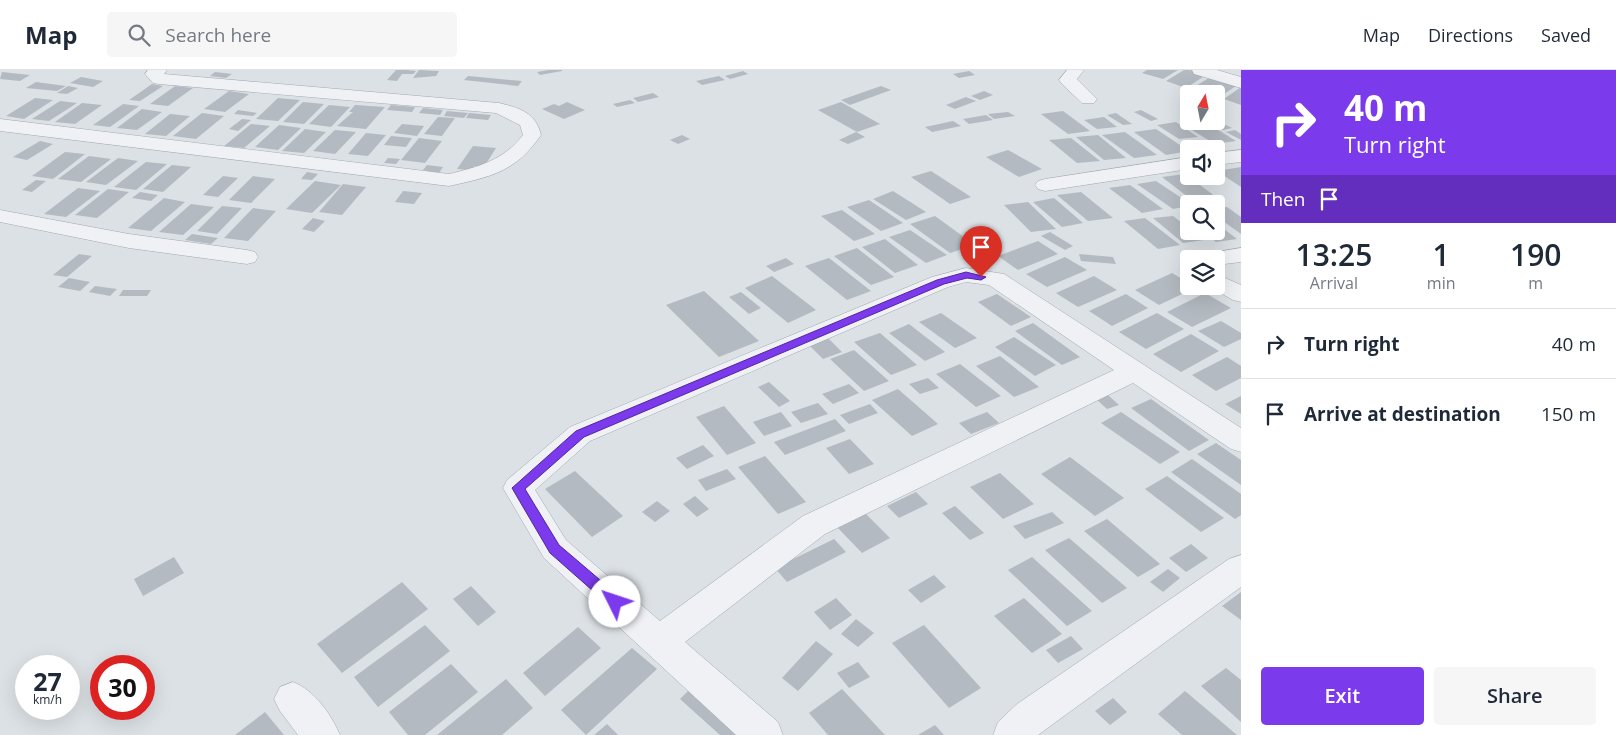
<!DOCTYPE html>
<style>
:root{--surface:#fff;--page:#f6f6f7;--text:#1f2937;--muted:#747a83;--line:#e0e1e3;--accent:#7c3aed}
body{margin:0;font-family:"Open Sans",sans-serif;background:var(--page);color:var(--text);height:100vh;display:flex;flex-direction:column;font-size:19px;white-space:nowrap}
*{box-sizing:border-box;margin:0}
p{font-size:16px;color:var(--muted)}
.icon{flex:none;width:28px;height:28px;fill:none;stroke:currentColor;stroke-width:2;stroke-linecap:round;stroke-linejoin:round}
.map{position:relative;flex:1;overflow:hidden}
.side{display:flex;flex-direction:column;background:var(--surface);width:375px}
.side>*{flex:none}
.top-card{background:#7c3aed;color:#fff;overflow:hidden}
.needle{width:32px;rotate:10deg}
.fabs{position:absolute;left:1180px;top:15px;display:grid;gap:10px}
.fabs a{display:grid;place-items:center;width:45px;height:45px;border-radius:5px;background:var(--surface);box-shadow:0 5px 20px #0002;font-size:25px}
.speed{position:absolute;left:15px;top:585px;display:flex;gap:10px;font-size:25px;font-weight:700;text-align:center}
.speed>*{display:grid;place-content:center;width:65px;height:65px;border-radius:50%;background:var(--surface);box-shadow:0 5px 20px #0002;line-height:1}
.speed small{font-size:12px;font-weight:400}
.speed .limit{border:8px solid #d22;background:#fff;color:#111}
.pin{position:absolute;display:grid;place-items:center;width:42px;height:42px;color:#fff;margin:-51px -21px;border-radius:50% 50% 50% 0;rotate:-45deg;box-shadow:0 0 5px #0007}
.pin .icon{rotate:45deg}
.me{position:absolute;width:55px;margin:-28px;rotate:311deg;stroke-linejoin:round;filter:drop-shadow(0 0 4px #0008)}
.turn{display:flex;align-items:center;gap:18px;height:105px;padding:0 20px;font-size:22px}
.turn .icon{width:65px;height:65px;stroke-width:2.5}
.turn b{display:block;font-size:35px;line-height:42px}
.then{display:flex;align-items:center;height:48px;padding:0 20px;background:#0003;gap:10px;font-size:19px}
.eta{display:flex;justify-content:space-evenly;align-items:center;height:85px;text-align:center}
.eta b{font-size:30px;font-weight:600;line-height:35px}
.primary-button{display:flex;gap:10px;margin-top:auto;padding:10px 20px}
.primary-button a{flex:1;height:58px;border-radius:5px;background:var(--accent);color:#fff;font-size:20px;font-weight:600;line-height:58px;text-align:center}
.primary-button a+a{background:var(--page);color:var(--text)}
ul{padding:0;list-style:none}
li{display:flex;align-items:center;gap:15px;height:70px;padding:0 20px;border-top:1px solid var(--line)}
li div{flex:1}
li b{display:block;font-size:19px}
li em{font-style:normal}
header{display:flex;align-items:center;gap:30px;box-sizing:border-box;height:70px;padding:0 25px;background:var(--surface);border-bottom:1px solid var(--line)}
header strong{font-size:24px}
nav{display:flex;gap:28px;margin-inline-start:auto;font-size:18px}
.search{width:350px;height:45px;background:var(--page);display:flex;align-items:center;gap:12px;box-sizing:border-box;padding:0 18px;border-radius:5px;color:var(--muted);font-size:19px}
main{display:flex;flex:1;min-height:0}
.map>svg:first-child{display:block}
.building{fill:#b4bac1}
.lines{fill:none;stroke-linecap:round;stroke-linejoin:round}
.minor-casing{stroke:#a2a8ae;stroke-width:1}
.minor{fill:#eff1f4;fill-rule:evenodd}
.route{fill:#7c3aed;stroke:#51269a}
</style>
<header>
<strong>Map</strong>
<div class="search"><svg class="icon" aria-label="search" viewBox="0 0 24 24"><circle cx="10" cy="10" r="6"/><path d="M15 15l6 6"/></svg>Search here</div>
<nav><a>Map</a><a>Directions</a><a>Saved</a></nav>
</header>
<main>
<div class="map">
<svg width="1241" height="665" viewBox="0 0 1241 665">
<rect width="100%" height="100%" fill="#dce1e5"/>
<g class="building">
<polygon points="396,0 407,0 416,1 413,4 402,4 397,11 387,10"/>
<polygon points="419,0 439,1 436,6 413,8"/>
<polygon points="549,0 562,0 562,1 540,5 537,2"/>
<polygon points="1147,0 1178,0 1163,9 1142,3"/>
<polygon points="1184,0 1189,0 1206,5 1186,18 1166,11"/>
<polygon points="743,1 748,4 730,9 725,6"/>
<polygon points="969,1 975,5 959,8 953,4"/>
<polygon points="2,2 30,5 20,11 0,9"/>
<polygon points="215,2 232,4 226,8 210,6"/>
<polygon points="468,6 522,11 518,16 464,10"/>
<polygon points="719,6 725,10 702,15 696,11"/>
<polygon points="1212,6 1239,14 1218,28 1216,24 1204,24 1191,19"/>
<polygon points="81,7 103,11 93,17 70,13"/>
<polygon points="36,12 66,16 57,21 26,18"/>
<polygon points="152,14 163,16 140,31 129,30"/>
<polygon points="68,16 78,18 67,24 57,23"/>
<polygon points="175,16 193,18 168,36 150,34"/>
<polygon points="881,16 891,20 850,35 841,30"/>
<polygon points="1241,17 1241,35 1224,29"/>
<polygon points="229,21 249,24 225,42 204,39"/>
<polygon points="984,21 993,25 980,30 971,26"/>
<polygon points="653,23 659,27 638,32 633,28"/>
<polygon points="966,27 976,31 955,39 946,35"/>
<polygon points="35,28 53,30 24,49 6,46"/>
<polygon points="278,28 300,30 278,51 256,49"/>
<polygon points="630,30 635,33 617,37 613,34"/>
<polygon points="60,31 77,33 49,51 32,49"/>
<polygon points="303,32 324,34 304,54 283,52"/>
<polygon points="567,32 585,40 564,49 542,39 554,34 559,36"/>
<polygon points="841,32 880,54 857,62 818,40"/>
<polygon points="82,33 102,35 75,54 55,52"/>
<polygon points="123,34 139,36 110,57 93,55"/>
<polygon points="329,35 350,37 331,57 309,54"/>
<polygon points="355,35 385,37 366,59 337,56 353,42 349,42"/>
<polygon points="391,35 415,37 412,42 387,40"/>
<polygon points="423,38 443,40 440,45 419,43"/>
<polygon points="142,39 162,42 137,60 117,58"/>
<polygon points="238,40 257,43 253,46 234,44"/>
<polygon points="1141,40 1158,49 1151,51 1134,42"/>
<polygon points="447,41 468,43 464,48 444,46"/>
<polygon points="1063,41 1090,61 1068,64 1041,44"/>
<polygon points="1008,42 1015,46 994,49 988,44"/>
<polygon points="202,43 224,46 196,69 173,66"/>
<polygon points="469,43 491,45 488,50 466,48"/>
<polygon points="1116,43 1132,54 1123,55 1107,45"/>
<polygon points="170,44 190,46 166,66 145,64"/>
<polygon points="986,45 993,50 969,54 963,49"/>
<polygon points="438,47 455,48 442,66 424,64"/>
<polygon points="1104,47 1117,57 1097,59 1084,50"/>
<polygon points="242,49 251,50 238,61 229,59"/>
<polygon points="1216,50 1232,58 1223,60 1208,51"/>
<polygon points="953,51 961,56 932,62 925,57"/>
<polygon points="1189,51 1204,51 1236,71 1215,74 1180,53"/>
<polygon points="1176,52 1198,67 1179,69 1157,55"/>
<polygon points="251,54 270,56 244,78 224,76"/>
<polygon points="402,54 424,56 417,66 394,63"/>
<polygon points="279,55 301,58 278,80 255,77"/>
<polygon points="305,59 326,62 304,83 282,81"/>
<polygon points="1156,59 1189,81 1166,85 1134,62"/>
<polygon points="335,60 356,62 335,84 313,81"/>
<polygon points="1235,60 1241,64 1241,70 1226,62"/>
<polygon points="856,62 865,67 848,74 839,70"/>
<polygon points="1125,62 1157,85 1134,88 1102,65"/>
<polygon points="366,63 386,65 368,86 348,84"/>
<polygon points="682,65 690,69 678,74 670,70"/>
<polygon points="1098,65 1126,88 1104,90 1076,67"/>
<polygon points="391,66 412,68 406,77 384,75"/>
<polygon points="419,68 442,71 425,93 401,90"/>
<polygon points="1071,68 1100,91 1077,93 1049,70"/>
<polygon points="40,71 53,74 27,90 13,87"/>
<polygon points="473,76 496,78 484,97 474,96 471,100 457,99"/>
<polygon points="1008,80 1042,99 1019,107 986,87"/>
<polygon points="65,82 85,84 53,109 32,106"/>
<polygon points="89,86 111,89 81,112 58,109"/>
<polygon points="118,88 138,91 106,115 86,112"/>
<polygon points="388,88 400,89 396,94 384,93"/>
<polygon points="146,92 167,94 136,120 114,117"/>
<polygon points="172,95 191,97 163,122 143,119"/>
<polygon points="427,95 443,97 439,103 423,100"/>
<polygon points="1241,97 1241,117 1217,101"/>
<polygon points="931,101 971,127 950,134 911,107"/>
<polygon points="307,102 318,104 312,110 301,109"/>
<polygon points="1185,104 1223,132 1197,134 1162,107"/>
<polygon points="223,106 238,108 218,127 203,125"/>
<polygon points="253,106 275,109 251,133 229,130"/>
<polygon points="36,110 46,111 32,122 22,120"/>
<polygon points="315,111 341,115 312,143 286,139"/>
<polygon points="1156,111 1189,133 1189,136 1173,139 1137,114"/>
<polygon points="343,114 366,117 342,145 319,142"/>
<polygon points="1130,115 1163,139 1142,143 1109,118"/>
<polygon points="78,118 100,121 66,147 44,144"/>
<polygon points="108,119 129,122 97,148 75,145"/>
<polygon points="403,121 422,123 414,134 395,132"/>
<polygon points="893,121 926,142 906,150 873,129"/>
<polygon points="140,122 158,125 151,131 132,128"/>
<polygon points="1081,122 1113,148 1088,151 1057,125"/>
<polygon points="164,128 185,132 151,161 128,158"/>
<polygon points="1054,128 1083,153 1062,157 1033,132"/>
<polygon points="869,130 903,153 881,161 847,137"/>
<polygon points="1028,132 1056,159 1031,162 1004,135"/>
<polygon points="191,134 214,137 183,165 159,162"/>
<polygon points="222,136 242,138 217,164 197,161"/>
<polygon points="1227,137 1241,147 1241,164 1216,146 1216,138"/>
<polygon points="253,138 276,141 248,171 224,168"/>
<polygon points="842,140 875,164 854,171 821,146"/>
<polygon points="935,146 975,175 950,183 910,154"/>
<polygon points="1173,146 1189,158 1189,161 1193,161 1204,170 1183,173 1153,148"/>
<polygon points="313,148 325,151 314,162 302,159"/>
<polygon points="1145,148 1180,175 1158,179 1124,151"/>
<polygon points="1216,153 1237,169 1216,172 1203,161 1216,161"/>
<polygon points="910,160 947,185 926,193 889,167"/>
<polygon points="1050,162 1073,176 1065,180 1041,166"/>
<polygon points="192,164 218,168 211,174 185,170"/>
<polygon points="885,169 918,195 895,203 862,177"/>
<polygon points="1038,171 1058,184 1018,200 998,186"/>
<polygon points="857,178 894,207 871,215 834,186"/>
<polygon points="79,184 92,186 67,207 53,205"/>
<polygon points="1079,184 1113,187 1116,194 1081,191"/>
<polygon points="1065,187 1087,200 1047,217 1026,204"/>
<polygon points="786,188 794,194 774,202 766,196"/>
<polygon points="829,188 871,221 847,230 805,196"/>
<polygon points="1172,203 1189,213 1189,216 1199,216 1159,235 1135,220"/>
<polygon points="772,206 816,240 788,253 745,218"/>
<polygon points="1094,206 1117,220 1078,237 1056,223"/>
<polygon points="69,208 90,212 80,221 58,217"/>
<polygon points="95,216 117,219 110,226 89,222"/>
<polygon points="123,220 151,220 147,226 119,226"/>
<polygon points="704,221 759,271 719,287 666,235"/>
<polygon points="741,222 761,238 749,244 729,227"/>
<polygon points="1205,223 1231,238 1192,257 1167,242"/>
<polygon points="997,224 1031,247 1011,256 978,232"/>
<polygon points="1126,224 1148,238 1112,256 1089,241"/>
<polygon points="941,243 977,268 955,278 919,252"/>
<polygon points="1157,243 1184,259 1146,279 1119,262"/>
<polygon points="1221,251 1241,263 1241,269 1224,277 1198,261"/>
<polygon points="1033,253 1080,287 1062,295 1015,261"/>
<polygon points="909,254 945,282 925,291 889,263"/>
<polygon points="880,263 917,295 891,305 854,272"/>
<polygon points="1191,264 1219,281 1181,302 1153,284"/>
<polygon points="1014,267 1056,295 1035,306 995,277"/>
<polygon points="828,268 842,282 823,289 809,275"/>
<polygon points="854,280 889,311 864,321 830,289"/>
<polygon points="1000,286 1039,317 1014,327 976,296"/>
<polygon points="1227,287 1241,296 1241,308 1216,321 1192,305"/>
<polygon points="960,294 1001,326 976,337 936,304"/>
<polygon points="928,308 939,318 920,324 909,314"/>
<polygon points="769,312 790,331 779,337 758,317"/>
<polygon points="849,314 859,323 833,334 822,324"/>
<polygon points="898,319 938,354 912,366 872,330"/>
<polygon points="1108,325 1119,335 1107,339 1096,329"/>
<polygon points="1241,326 1241,344 1225,334"/>
<polygon points="1151,329 1209,370 1189,381 1131,338"/>
<polygon points="818,333 828,344 801,353 791,342"/>
<polygon points="870,334 878,343 849,354 840,345"/>
<polygon points="724,336 756,373 727,385 696,347"/>
<polygon points="781,342 792,356 764,366 753,352"/>
<polygon points="987,342 999,353 971,364 959,353"/>
<polygon points="1121,342 1180,382 1160,394 1101,353"/>
<polygon points="835,349 846,361 785,385 774,372"/>
<polygon points="850,369 874,394 849,404 826,378"/>
<polygon points="1216,373 1241,390 1241,415 1197,384"/>
<polygon points="703,375 714,386 687,399 676,388"/>
<polygon points="765,386 806,432 778,444 738,397"/>
<polygon points="1070,387 1124,428 1095,446 1041,404"/>
<polygon points="1192,389 1241,424 1241,445 1235,449 1171,402"/>
<polygon points="727,399 736,409 706,421 698,410"/>
<polygon points="575,401 623,446 592,467 545,419"/>
<polygon points="1000,403 1034,434 1003,449 970,417"/>
<polygon points="1167,406 1224,448 1201,462 1145,419"/>
<polygon points="916,422 928,434 899,448 887,436"/>
<polygon points="695,426 709,439 697,447 683,434"/>
<polygon points="657,431 670,441 655,452 642,442"/>
<polygon points="955,436 984,463 970,470 942,443"/>
<polygon points="1052,442 1064,453 1025,469 1013,456"/>
<polygon points="865,443 890,468 862,483 837,457"/>
<polygon points="1107,449 1160,494 1138,507 1084,461"/>
<polygon points="1069,468 1127,518 1102,533 1045,480"/>
<polygon points="834,469 846,482 787,512 775,498"/>
<polygon points="1191,474 1208,488 1186,502 1169,488"/>
<polygon points="174,487 184,503 143,526 134,509"/>
<polygon points="1032,487 1092,541 1067,556 1008,500"/>
<polygon points="1168,499 1180,508 1163,522 1150,512"/>
<polygon points="934,505 946,517 921,533 908,520"/>
<polygon points="402,512 428,539 342,603 317,574"/>
<polygon points="471,516 496,542 478,556 453,529"/>
<polygon points="1241,522 1241,550 1222,536"/>
<polygon points="836,528 852,545 830,560 814,542"/>
<polygon points="1024,528 1062,564 1032,583 994,546"/>
<polygon points="856,549 874,563 858,577 841,564"/>
<polygon points="425,555 450,581 378,637 354,607"/>
<polygon points="924,555 981,618 949,638 892,573"/>
<polygon points="578,557 601,578 545,626 523,603"/>
<polygon points="1071,566 1083,579 1058,593 1046,580"/>
<polygon points="816,571 833,584 798,621 782,608"/>
<polygon points="632,578 657,599 586,665 561,640"/>
<polygon points="858,592 870,607 849,618 837,603"/>
<polygon points="451,594 478,622 425,665 408,665 389,642"/>
<polygon points="1226,598 1241,610 1241,652 1201,616"/>
<polygon points="506,609 533,638 502,665 437,665"/>
<polygon points="691,618 736,665 720,665 680,629"/>
<polygon points="842,619 885,665 828,665 809,643"/>
<polygon points="1185,621 1237,665 1182,665 1158,644"/>
<polygon points="1113,628 1127,642 1110,655 1095,641"/>
<polygon points="265,642 284,665 235,665"/>
<polygon points="607,654 618,665 594,665"/>
<polygon points="935,655 944,665 918,665"/>
</g>
<g class="lines">
<defs>
<g id="minor">
<path d="M148,0h19l-3,4 335,29c21,5 37,10 42,32 -25,37 -51,42 -92,51l-449,-55v-12l449,55c29,-7 55,-14 74,-39l-3,-10 -24,-12 -337,-29 -6,-1 -8,-9z"/>
<polygon points="1067,0 1084,0 1077,9 1097,29 1094,33 1082,33 1062,14 1059,10"/>
<polygon points="1192,0 1217,0 1241,7 1241,18 1194,4"/>
<polygon points="1241,80 1241,92 1216,95 1216,83"/>
<polygon points="1189,87 1189,99 1045,121 1038,119 1035,115 1038,111 1045,109"/>
<polygon points="0,140 129,164 247,180 255,182 258,187 255,192 247,194 129,178 0,152"/>
<polygon points="1241,178 1241,192 1216,195 1216,189 1202,189 1205,184"/>
<path d="M966,198l38,6 237,154v24l-10,-3 -98,-66 -308,151 -140,108 93,80 5,13h-47l-192,-177 -41,-70 4,-8 63,-53 362,-150zM966,212l23,3 125,85 -311,146 -143,105 -94,-81 -31,-50 55,-49 358,-154z"/>
<polygon points="1216,204 1241,215 1241,232 1233,230 1208,216 1216,216"/>
<polygon points="1241,485 1241,517 1038,665 993,665 998,652 1017,634 1229,489"/>
<path d="M293,612c21,8 38,32 47,53h-42l-18,-24 -6,-12 6,-12z"/>
</g>
</defs>
<use href="#minor" class="minor-casing"/>
<use href="#minor" class="minor"/>
</g>
<polygon class="route" points="966,202 986,207 981,210 967,208 944,214 584,367 525,419 559,475 620,527 622,532 620,536 615,538 610,536 550,483 512,418 576,361 937,210"/>
</svg>
<div class="fabs">
<a><svg class="needle" viewBox="-14 -14 28 28"><path d="M0-13l5 13h-10z" fill="#e53935"/><path d="M0 13l5-13h-10z" fill="#747a83"/></svg></a>
<a><svg class="icon" aria-label="sound" viewBox="0 0 24 24"><path d="M4 9h4l5-4v14l-5-4H4zM17 9q2 3 0 6"/></svg></a>
<a><svg class="icon" aria-label="search" viewBox="0 0 24 24"><circle cx="10" cy="10" r="6"/><path d="M15 15l6 6"/></svg></a>
<a><svg class="icon" aria-label="layers" viewBox="0 0 24 24"><path d="M12 4l9 5-9 5-9-5zM3 14l9 5 9-5"/></svg></a>
</div>
<div class="speed"><div>27<small>km/h</small></div><div class="limit">30</div></div>
<div class="pin" style="left:981px;top:207px;background:#d93025"><svg class="icon" aria-label="arrive" viewBox="0 0 24 24"><path d="M6 21V4h12l-3 4 3 4H6"/></svg></div>
<svg class="me" style="left:615px;top:532px" viewBox="-20 -20 40 40"><circle r="19" fill="#fff"/><path d="M0-13L10 11 0 6-10 11z" fill="#7c3aed"/></svg>
</div>
<section class="side">
<div class="top-card">
<div class="turn"><svg class="icon" aria-label="right" viewBox="0 0 24 24"><path d="M7 20v-9h11M14 6l5 5-5 5"/></svg><div><b>40 m</b>Turn right</div></div>
<div class="then">Then<svg class="icon" aria-label="arrive" viewBox="0 0 24 24"><path d="M6 21V4h12l-3 4 3 4H6"/></svg></div>
</div>
<div class="eta">
<div><b>13:25</b><p>Arrival</p></div>
<div><b>1</b><p>min</p></div>
<div><b>190</b><p>m</p></div>
</div>
<ul>
<li><svg class="icon" aria-label="right" viewBox="0 0 24 24"><path d="M7 20v-9h11M14 6l5 5-5 5"/></svg><div><b>Turn right</b></div><em>40 m</em></li>
<li><svg class="icon" aria-label="arrive" viewBox="0 0 24 24"><path d="M6 21V4h12l-3 4 3 4H6"/></svg><div><b>Arrive at destination</b></div><em>150 m</em></li>
</ul>
<div class="primary-button"><a>Exit</a><a>Share</a></div>
</section>
</main>
